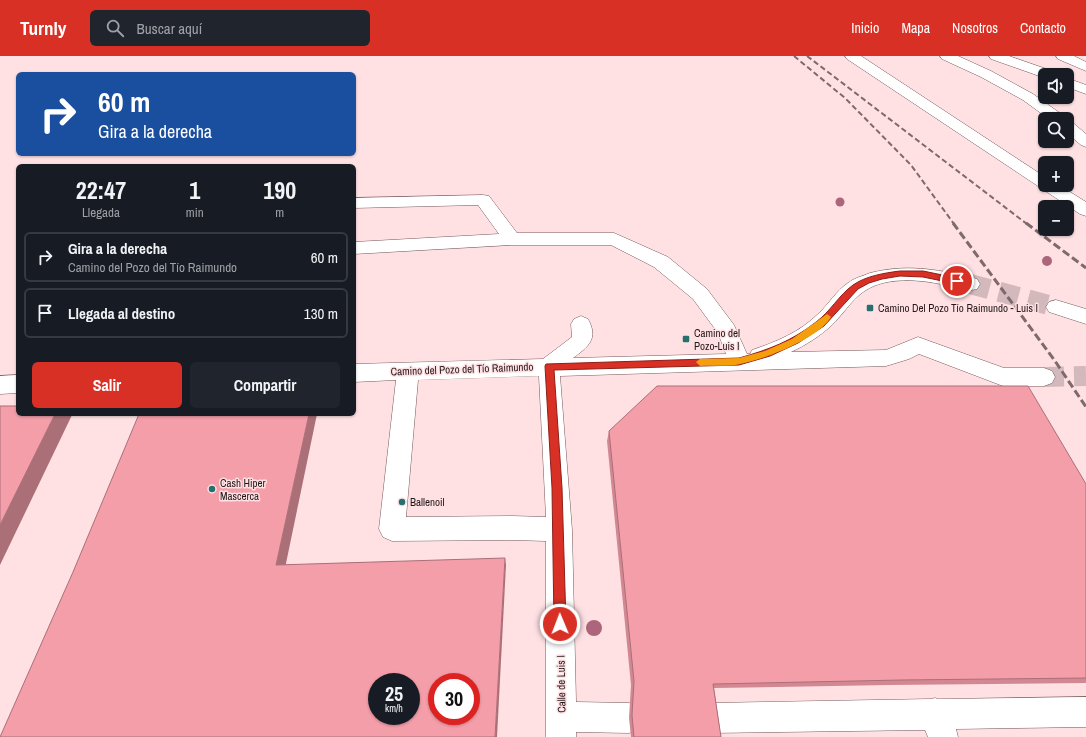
<!DOCTYPE html>
<html lang="es">
<meta charset="utf-8">
<style>
:root{--surface:#171b24;--page:#20242c;--text:#f1f3f6;--muted:#9ea1a6;--line:#363941;--accent:#d93025}
body{margin:0;font-family:"Archivo Narrow",sans-serif;background:var(--page);color:var(--text);height:100vh;display:flex;flex-direction:column;font-size:15px;white-space:nowrap}
*{box-sizing:border-box;margin:0}
p{font-size:13px;color:var(--muted)}
.icon{flex:none;width:22px;height:22px;fill:none;stroke:currentColor;stroke-width:2;stroke-linecap:round;stroke-linejoin:round}
.map{position:relative;flex:1;overflow:hidden}
.drawer{position:absolute;left:16px;top:108px;width:340px;height:252px;display:flex;flex-direction:column;background:var(--surface);border-radius:6px;box-shadow:0 1px 3px #0004}
.drawer>*{flex:none}
.top-card{position:absolute;left:16px;top:16px;width:340px;height:84px;border-radius:6px;box-shadow:0 1px 3px #0004;background:#1a4fa0;color:#fff;overflow:hidden}
.controls{position:absolute;left:1038px;top:12px;display:grid;gap:8px}
.controls a{display:grid;place-items:center;width:36px;height:36px;border-radius:6px;background:var(--surface);box-shadow:0 1px 3px #0004;font-size:20px}
.speed{position:absolute;left:368px;top:617px;display:flex;gap:8px;font-size:20px;font-weight:700;text-align:center}
.speed>*{display:grid;place-content:center;width:52px;height:52px;border-radius:50%;background:var(--surface);box-shadow:0 1px 3px #0004;line-height:1}
.speed small{font-size:10px;font-weight:400}
.speed .limit{border:6px solid #d22;background:#fff;color:#111}
.pin{position:absolute;display:grid;place-items:center;width:34px;height:34px;color:#fff;margin:-17px;border:2px solid #fff;border-radius:50%;box-shadow:0 1px 4px #0007}
.me{position:absolute;width:44px;margin:-22px;rotate:359deg;stroke-linejoin:round;filter:drop-shadow(0 0 3px #0008)}
.turn{display:flex;align-items:center;gap:14px;height:84px;padding:0 16px;font-size:18px}
.turn .icon{width:52px;height:52px;stroke-width:2.5}
.turn b{display:block;font-size:28px;line-height:34px}
.eta{display:flex;justify-content:space-evenly;align-items:center;height:68px;text-align:center}
.eta b{font-size:24px;font-weight:800;line-height:28px}
.button{display:flex;gap:8px;margin-top:auto;padding:8px 16px}
.button a{flex:1;height:46px;border-radius:6px;background:var(--accent);color:#fff;font-size:16px;font-weight:800;line-height:46px;text-align:center}
.button a+a{background:var(--page);color:var(--text)}
ul{padding:0;list-style:none}
li{display:flex;align-items:center;gap:12px;height:50px;margin:0 8px 6px;padding:0 8px;border:2px solid var(--line);border-radius:6px}
li div{flex:1}
li b{display:block;font-size:15px}
li em{font-style:normal}
header{display:flex;align-items:center;gap:24px;box-sizing:border-box;height:56px;padding:0 20px;background:var(--accent);color:#fff}
header strong{font-size:19px}
nav{display:flex;gap:22px;margin-inline-start:auto;font-size:14px}
.search{width:280px;height:36px;background:var(--page);display:flex;align-items:center;gap:10px;box-sizing:border-box;padding:0 14px;border-radius:6px;color:var(--muted);font-size:15px}
.map>svg:first-child{display:block}
.lines{fill:none;stroke-linecap:round;stroke-linejoin:round}
.minor-tunnel{stroke:#d3b9bb;stroke-width:20;stroke-dasharray:20 10;stroke-linecap:butt}
.minor-casing{stroke:#76585b;stroke-width:1}
.highway-casing{stroke:#76585b;stroke-width:1}
.minor{fill:#fff;fill-rule:evenodd}
.highway{fill:#fff;fill-rule:evenodd}
.rail-far1{stroke:#7e6a6c;stroke-width:2;stroke-dasharray:5.5 3;stroke-linecap:butt}
.rail{stroke:#7e6a6c;stroke-width:3;stroke-dasharray:8 3.5;stroke-linecap:butt}
.tree{fill:#ac657a}
.wall{fill:#d28892}
.shaded-wall{fill:#ab6f77}
.building{fill:#f49eaa;stroke:#ab6f77;fill-rule:evenodd}
.route{fill:#d93025;stroke:#8d1f18}
.slow{fill:#f59e0b}
.poi-dot{fill:#26706d;stroke:#ffe1e4;stroke-width:1.5}
.labels{text-anchor:middle;dominant-baseline:central;stroke-width:3;stroke-linejoin:round;paint-order:stroke}
.poi-label{font-size:11px;fill:#241719;stroke:#ffe1e4;text-anchor:start}
.street-label{font-size:11px;fill:#241719;stroke:#ffe1e4}
</style>
<header>
<strong>Turnly</strong>
<div class="search"><svg class="icon" aria-label="search" viewBox="0 0 24 24"><circle cx="10" cy="10" r="6"/><path d="M15 15l6 6"/></svg>Buscar aquí</div>
<nav><a>Inicio</a><a>Mapa</a><a>Nosotros</a><a>Contacto</a></nav>
</header>
<div class="map">
<svg width="1086" height="681" viewBox="0 0 1086 681">
<rect width="100%" height="100%" fill="#ffe1e4"/>
<g class="lines">
<g class="minor-tunnel">
<polyline points="970,228 1056,251"/>
<polyline points="1044,321 1086,320"/>
</g>
<defs>
<g id="minor">
<path d="M483,139l6,1 28,37h97l54,24 39,32 27,36 13,29h3l2,-4c24,-8 48,-18 66,-36 11,-10 18,-23 30,-31 6,-5 15,-7 22,-10 36,-9 65,-4 100,4l7,2 3,5 -3,5c-13,4 -29,-4 -42,-6 -17,-3 -35,-4 -52,0 -27,7 -33,24 -51,42 -12,11 -26,20 -41,27l95,-2 32,-13 86,31h40l8,3 3,6 -3,6 -8,3h-41l-84,-32 -10,5 -23,7 -326,10 12,154 4,172 53,1 11,4 4,11 -4,11 -11,4 -53,-1v5h-30v-196l-34,-1 -120,1 -9,-4 -4,-8 17,-149 -42,2v-18l189,-5 29,-22 -1,-13 3,-5 7,-3 7,3c11,20 0,28 -15,39l153,-4 -8,-21 -25,-34 -39,-32 -43,-22h-99l-158,9v-12l145,-8 -21,-29 -124,3v-10zM539,320l7,141 -34,-1 -106,1 12,-137z"/>
<polygon points="1056,244 1086,253 1086,268 1049,256 1046,251 1049,246"/>
<polygon points="18,319 18,337 0,338 0,320"/>
<polygon points="1086,641 1086,671 956,673 958,681 928,681 925,674 711,677 700,673 696,662 700,651 711,647 931,643 935,642 938,643"/>
</g>
<g id="highway">
<polygon points="845,0 861,0 1045,121 1045,129 1059,129 1086,146 1086,160 1080,158 847,3"/>
<polygon points="940,0 958,0 991,15 1033,38 1064,60 1066,63 1049,63 1023,44 981,21 942,3"/>
<polygon points="989,0 1009,0 1055,16 1057,19 1045,19 1045,22 991,3"/>
<polygon points="1056,0 1074,0 1086,6 1086,15 1058,3"/>
<polygon points="1067,22 1086,29 1086,38 1067,31"/>
<polygon points="1067,64 1072,66 1086,78 1086,91 1081,89 1067,77"/>
</g>
</defs>
<use href="#minor" class="minor-casing"/>
<use href="#highway" class="highway-casing"/>
<use href="#minor" class="minor"/>
<use href="#highway" class="highway"/>
<g class="rail-far1">
<polyline points="794,0 845,42 911,109 954,168"/>
<polyline points="807,0 1027,168"/>
</g>
<g class="rail">
<polyline points="953,167 1055,305 1086,351"/>
<polyline points="1026,167 1086,212"/>
</g>
</g>
<g class="tree">
<circle cx="840" cy="146" r="4.5"/>
<circle cx="1047" cy="205" r="5"/>
<circle cx="594" cy="572" r="8"/>
</g>
<polygon class="wall" points="609,375 1086,428 1086,627 889,629 714,632 721,681 631,681 629,662 631,629 607,385"/>
<g class="shaded-wall">
<polygon points="55,358 71,358 72,359 0,509 0,469"/>
<polygon points="309,358 317,358 284,517 276,509"/>
<polygon points="505,502 506,509 497,681 495,681"/>
</g>
<g class="building">
<polygon points="657,330 1028,330 1086,428 1086,622 901,624 713,628 721,681 634,681 632,659 634,625 609,375"/>
<polygon points="0,350 18,350 18,358 55,358 0,469"/>
<path d="M139,358h170l-33,151 229,-7 -10,179h-495l73,-165zM377,626h34v34h-34zM437,626h34v34h-34z"/>
</g>
<path class="route" d="M900,215h23l34,7 4,3 -4,3 -34,-7 -23,-1 -18,3 -13,4 -11,6 -34,37 -26,17 -28,13 -31,9 -185,5 8,118 4,136 -2,4 -4,2 -4,-2 -2,-4 -2,-136 -7,-122 1,-2 193,-6c29,-8 53,-17 77,-36 14,-10 23,-27 37,-37 13,-9 31,-12 47,-14z"/>
<path class="slow" d="M827,258l4,3c-13,22 -66,42 -91,47 -12,3 -27,1 -40,2l-4,-4 4,-3 39,-1 26,-7 27,-12z"/>
<g class="poi-dot">
<rect x="866" y="248" width="8" height="8" rx="2"/>
<rect x="682" y="279" width="8" height="8" rx="2"/>
<circle cx="212" cy="433" r="4"/>
<circle cx="402" cy="446" r="4"/>
</g>
<g class="labels">
<g class="poi-label">
<text x="878" y="252">Camino Del Pozo Tío Raimundo - Luis I</text>
<text x="694" y="277">Camino del<tspan x="694" dy="13">Pozo-Luis I</tspan></text>
<text x="220" y="427">Cash Hiper<tspan x="220" dy="13">Mascerca</tspan></text>
<text x="410" y="446">Ballenoil</text>
</g>
<g class="street-label">
<text transform="translate(462 313) rotate(-2)">Camino del Pozo del Tío Raimundo</text>
<text transform="translate(561 628) rotate(-91)">Calle de Luis I</text>
</g>
</g>
</svg>
<div class="controls">
<a><svg class="icon" aria-label="sound" viewBox="0 0 24 24"><path d="M4 9h4l5-4v14l-5-4H4zM17 9q2 3 0 6"/></svg></a>
<a><svg class="icon" aria-label="search" viewBox="0 0 24 24"><circle cx="10" cy="10" r="6"/><path d="M15 15l6 6"/></svg></a>
<a>+</a>
<a>−</a>
</div>
<div class="speed"><div>25<small>km/h</small></div><div class="limit">30</div></div>
<div class="pin" style="left:957px;top:225px;background:#d93025"><svg class="icon" aria-label="arrive" viewBox="0 0 24 24"><path d="M6 21V4h12l-3 4 3 4H6"/></svg></div>
<svg class="me" style="left:560px;top:568px" viewBox="-20 -20 40 40"><circle r="17" fill="#d93025" stroke="#fff" stroke-width="3"/><path d="M0-11L8 9 0 5-8 9z" fill="#fff"/></svg>
<div class="top-card">
<div class="turn"><svg class="icon" aria-label="right" viewBox="0 0 24 24"><path d="M7 20v-9h11M14 6l5 5-5 5"/></svg><div><b>60 m</b>Gira a la derecha</div></div>
</div>
<section class="drawer">
<div class="eta">
<div><b>22:47</b><p>Llegada</p></div>
<div><b>1</b><p>min</p></div>
<div><b>190</b><p>m</p></div>
</div>
<ul>
<li><svg class="icon" aria-label="right" viewBox="0 0 24 24"><path d="M7 20v-9h11M14 6l5 5-5 5"/></svg><div><b>Gira a la derecha</b><p>Camino del Pozo del Tío Raimundo</p></div><em>60 m</em></li>
<li><svg class="icon" aria-label="arrive" viewBox="0 0 24 24"><path d="M6 21V4h12l-3 4 3 4H6"/></svg><div><b>Llegada al destino</b></div><em>130 m</em></li>
</ul>
<div class="button"><a>Salir</a><a>Compartir</a></div>
</section>
</div>
